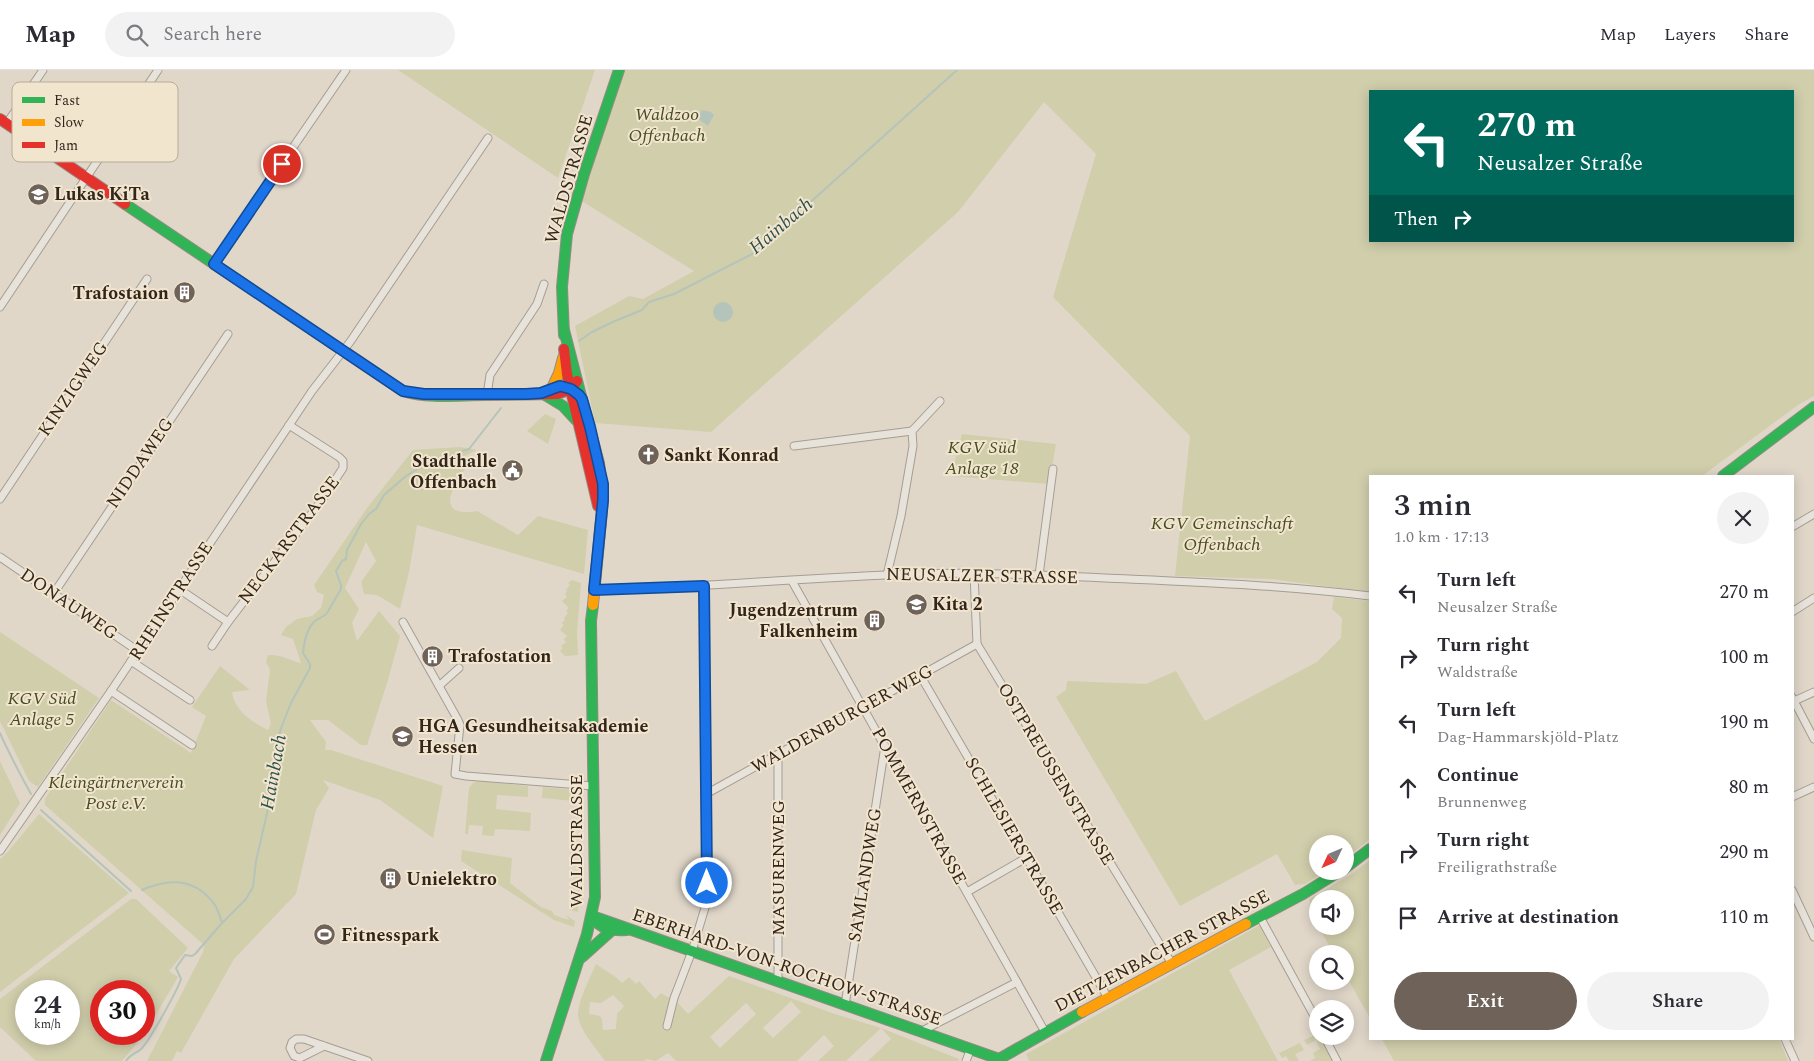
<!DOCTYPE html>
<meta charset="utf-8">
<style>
:root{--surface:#fff;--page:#f2f2f3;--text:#2b2b33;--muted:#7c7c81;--line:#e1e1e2;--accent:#6f6359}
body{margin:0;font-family:Spectral,serif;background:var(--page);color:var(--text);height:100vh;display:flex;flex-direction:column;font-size:19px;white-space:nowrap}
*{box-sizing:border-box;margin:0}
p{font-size:16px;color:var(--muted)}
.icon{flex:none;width:28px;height:28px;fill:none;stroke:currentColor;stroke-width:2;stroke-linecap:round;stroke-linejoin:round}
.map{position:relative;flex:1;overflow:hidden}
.drawer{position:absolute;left:1369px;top:405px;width:425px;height:565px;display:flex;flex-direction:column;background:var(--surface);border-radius:0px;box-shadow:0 2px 12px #0003}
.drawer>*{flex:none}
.top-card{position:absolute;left:1369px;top:20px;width:425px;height:152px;border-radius:0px;box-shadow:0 2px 12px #0003;background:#00695c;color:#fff;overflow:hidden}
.needle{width:32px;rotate:226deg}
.fabs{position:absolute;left:1309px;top:765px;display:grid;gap:10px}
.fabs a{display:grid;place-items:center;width:45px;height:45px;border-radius:50%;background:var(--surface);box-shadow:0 2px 12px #0003;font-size:25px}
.speed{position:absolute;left:15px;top:910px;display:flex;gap:10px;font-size:25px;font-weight:700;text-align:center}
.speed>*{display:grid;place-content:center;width:65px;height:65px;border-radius:50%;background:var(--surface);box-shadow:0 2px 12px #0003;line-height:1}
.speed small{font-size:12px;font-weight:400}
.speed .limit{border:8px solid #d22;background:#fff;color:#111}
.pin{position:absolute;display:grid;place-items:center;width:42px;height:42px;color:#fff;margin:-21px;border:2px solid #fff;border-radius:50%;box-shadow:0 1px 5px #0007}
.me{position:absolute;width:55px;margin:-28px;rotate:0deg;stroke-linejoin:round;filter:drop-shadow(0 0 4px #0008)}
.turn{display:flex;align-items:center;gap:18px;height:105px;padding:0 25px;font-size:22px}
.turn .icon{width:65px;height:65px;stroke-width:2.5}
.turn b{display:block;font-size:35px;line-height:42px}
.then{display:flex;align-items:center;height:48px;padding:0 25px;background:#0003;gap:10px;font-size:19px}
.round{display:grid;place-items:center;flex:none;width:52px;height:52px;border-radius:26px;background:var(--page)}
.head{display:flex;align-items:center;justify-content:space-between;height:85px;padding:0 25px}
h1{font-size:30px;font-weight:600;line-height:38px}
.action{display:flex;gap:10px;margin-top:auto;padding:10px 25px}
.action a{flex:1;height:58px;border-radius:30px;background:var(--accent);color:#fff;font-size:20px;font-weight:600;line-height:58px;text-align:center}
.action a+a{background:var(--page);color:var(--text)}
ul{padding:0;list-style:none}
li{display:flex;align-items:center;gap:15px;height:65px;padding:0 25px}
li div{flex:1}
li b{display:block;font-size:19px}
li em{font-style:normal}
header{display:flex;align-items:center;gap:30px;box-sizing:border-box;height:70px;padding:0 25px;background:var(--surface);border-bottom:1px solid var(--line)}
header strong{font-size:24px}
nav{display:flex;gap:28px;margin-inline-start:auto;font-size:18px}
.search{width:350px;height:45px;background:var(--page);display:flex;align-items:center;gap:12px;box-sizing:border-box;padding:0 18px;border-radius:28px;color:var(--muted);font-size:19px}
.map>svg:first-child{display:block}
.green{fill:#d1ceac;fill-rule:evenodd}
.water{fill:#b5c4ba}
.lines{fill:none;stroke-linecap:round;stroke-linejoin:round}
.stream{stroke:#b5c4ba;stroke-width:2}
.street-casing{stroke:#a59d93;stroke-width:9}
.fast-casing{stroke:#948c83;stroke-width:12}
.slow-casing{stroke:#948c83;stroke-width:12}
.jam-casing{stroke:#948c83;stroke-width:12}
.street{stroke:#e8e3da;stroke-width:7}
.fast{stroke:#30b455;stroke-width:10}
.slow{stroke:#ff9f0a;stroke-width:10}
.jam{stroke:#e5322d;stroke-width:10}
.route-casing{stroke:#114b97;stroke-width:12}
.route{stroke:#1a73e8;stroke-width:9}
.labels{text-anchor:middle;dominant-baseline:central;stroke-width:4;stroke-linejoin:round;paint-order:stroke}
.park-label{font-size:18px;font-style:italic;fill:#454d24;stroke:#f2e5ce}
.street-label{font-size:18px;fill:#32251c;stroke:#f2e5ce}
.poi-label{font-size:18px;font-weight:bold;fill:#32251c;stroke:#f2e5ce;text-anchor:start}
.water-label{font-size:19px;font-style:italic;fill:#2c514c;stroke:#f2e5ce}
.key{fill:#f2e5ce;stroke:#b8ab99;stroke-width:1}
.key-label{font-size:14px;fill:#32251c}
</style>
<header>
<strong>Map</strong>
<div class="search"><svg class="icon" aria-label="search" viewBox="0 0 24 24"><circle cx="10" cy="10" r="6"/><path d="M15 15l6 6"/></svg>Search here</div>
<nav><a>Map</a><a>Layers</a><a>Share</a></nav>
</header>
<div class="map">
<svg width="1814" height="991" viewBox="0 0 1814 991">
<rect width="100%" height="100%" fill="#e0d7c9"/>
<g class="green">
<polygon points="398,0 595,0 558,108"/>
<path d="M625,0h1189v326l-16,9 -96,71h-332v116l-99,-13 -96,-3 15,-140 -137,-139 43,-143 -52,-52 -86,110 -247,220 -116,-9 -20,-97 54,-30 14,3 51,-28 -114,-71zM1370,21h422v150h-422z"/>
<polygon points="545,344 556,349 548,374 527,361"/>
<polygon points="962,364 1056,374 1049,414 951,406"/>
<path d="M460,377l17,3 -26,13 16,3c-14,20 -34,52 10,45l41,24 20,-19 50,14 -4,44 -167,-49 -8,47 -9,37 -23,-14 -13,-1 -3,-12 15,-21 -10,-19 -21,46 14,21 -7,14 5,18 22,-30 21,25 -12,44 -21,65h-6l-33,-25h-18l16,22 -1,8h6l112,36 -10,52 -53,-38 -57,-20 6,8 -13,22 -20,84 -62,65 -53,94 -4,-2 -5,10h-25l56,-109 1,-7 -159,-140v-6l66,-99 80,53 15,-37 -14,-9 28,-41 30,24 -18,2c2,18 21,31 36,38l3,-6 -5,-23 4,-31 -4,-8 2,-7c14,-1 20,5 33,8l-8,-24 -12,-4 5,-8 11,-8 15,-3 9,-8 3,-13 -7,-3 -3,-7 53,-77 46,-58z"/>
<polygon points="572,510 581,513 577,561 578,585 565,586 560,581 563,578 561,576 566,572 564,569 567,566 560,560 564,555 562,553 565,550 564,548 568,543 566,541 569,538 562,531 567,527 565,524 567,521 566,520 570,515 568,513"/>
<polygon points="1334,527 1370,531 1370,769 1345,789 1345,774 1318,774 1318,801 1327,801 1305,814 1295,815 1277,784 1180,836 1056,627 1066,620 1067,611 1146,614 1176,601 1205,651 1317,592 1341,568 1342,548 1332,539"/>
<polygon points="0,562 99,628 38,717 29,711 0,651"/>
<polygon points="0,691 20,733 0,765"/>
<polygon points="478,711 528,716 528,727 497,725 496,739 531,743 530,761 495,759 494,766 482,765 483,756 469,755 468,764 465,764 469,718 473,713"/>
<polygon points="543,717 576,720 580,728 579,731 574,731 542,728"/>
<polygon points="39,744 129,823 0,922 0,789 7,783"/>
<polygon points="462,780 512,788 510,813 541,837 552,841 554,845 569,850 566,845 575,851 574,857 554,850 461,791"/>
<polygon points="1370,790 1370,948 1345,904 1345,884 1334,884 1318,856 1345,856 1345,829 1318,829 1317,855 1309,829 1352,804"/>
<polygon points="579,804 580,804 578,842 570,840 574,821 578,821"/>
<path d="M131,829h5l52,49 -19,23 9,6 -34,58 -22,26h-86l-36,-34v-28zM26,921h43v43h-43zM101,921h43v43h-43z"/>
<polygon points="1260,855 1271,877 1229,900 1278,991 1029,991 1026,984"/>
<path d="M596,894l21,14 5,5 7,-6 7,7 3,-3 16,18 6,-6 17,10 10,11 41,-38 106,38 46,14 78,31 -1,2h-90l23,-22 -10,-11 -35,33h-28l16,-15 -10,-11 -27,26h-121l-8,-8 -12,8 -10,-2 -1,2h-40c-8,-12 -28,-33 -27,-48 1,-14 12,-35 18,-49zM613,925l11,11 -7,8 -1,15 -13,1c-1,-15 0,-14 -14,-16l1,-12 11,1zM791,931l10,11 -28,26 -10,-10zM746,933l10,11 -36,34 -10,-11z"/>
<polygon points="1313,966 1321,969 1333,991 1310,991 1315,988 1313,983 1320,979 1316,970 1307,975 1304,970"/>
<polygon points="1382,969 1779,969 1788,991 1394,991"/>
<polygon points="1300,973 1304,980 1295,984 1299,991 1289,991 1286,986 1282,988 1279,983"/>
</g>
<g class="water">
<polygon points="702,40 711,42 714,45 708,56 697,48"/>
<circle cx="723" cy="242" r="10"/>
</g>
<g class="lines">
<g class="stream">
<polyline points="579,271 592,262 615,251 642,240 649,232 674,224 754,183 957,0"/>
<path d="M0,663c9,21 20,41 31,61"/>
<polyline points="41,740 131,821"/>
<path d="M142,820c27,-12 54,-12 73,15 3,5 5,12 7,18"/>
<path d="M126,991c4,-7 10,-7 15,-12 8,-7 37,-60 40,-70l-5,-11 9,-13 7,1 3,-2 27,-31 24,-24 7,-12 3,-26 18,-78 3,-36 4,-19 10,-25 19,-35v-4l-7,-11c1,-10 3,-23 11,-31 4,-4 9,-4 13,-9l14,-24v-4l-5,-14 6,-10 4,-2 1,-9 14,-26 8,-10 7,-5 8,-14 22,-19 18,-11 45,-16 32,-41"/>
</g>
<defs>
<g id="street">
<polyline points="7,53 43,0"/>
<polyline points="213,194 346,0"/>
<polyline points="0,237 158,0"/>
<polyline points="487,325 490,305 537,234 544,214"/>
<polyline points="794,376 912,361"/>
<polyline points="0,429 147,209"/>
<polyline points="1792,457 1814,444"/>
<polyline points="0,487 138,581"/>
<polyline points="974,503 977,574 1172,894"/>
<polyline points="887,505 901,446 913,376 912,361 940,331"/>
<polyline points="1039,505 1053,399"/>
<polyline points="792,511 1045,962"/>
<polyline points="179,519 228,552 322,430 343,398 343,391 339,387 289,355"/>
<path d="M594,520c106,-2 213,-13 320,-16 63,-2 127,1 191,4 89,4 177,7 265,18"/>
<polyline points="54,523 228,264"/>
<polyline points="1792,542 1814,528"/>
<polyline points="403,552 458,650 460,655 455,704 466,706 593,716"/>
<polyline points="212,576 228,552"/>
<polyline points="131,591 190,630"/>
<polyline points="920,605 1108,928"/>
<polyline points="439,616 459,598"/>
<polyline points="111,621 192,675"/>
<polyline points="1792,627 1814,669"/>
<polyline points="1792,632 1814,622"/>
<polyline points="778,685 778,911"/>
<polyline points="706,724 977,574"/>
<polyline points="1792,727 1814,717"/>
<polyline points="0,781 111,621 312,321 350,272 488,68"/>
<polyline points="1792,820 1814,867"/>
<polyline points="967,822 1026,788"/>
<polyline points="1260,847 1318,953"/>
<polyline points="845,935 885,676"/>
<polyline points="667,956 674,928 692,881 707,831 704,516"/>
<polyline points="922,961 1017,912"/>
<polyline points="1324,966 1337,991"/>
<polyline points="1785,969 1795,991"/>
<polyline points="324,976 300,988 294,986 290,978 292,972 296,969 304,969 368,991"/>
<polyline points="966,991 971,978"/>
</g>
<g id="fast">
<path d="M125,134l278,187c26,8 56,4 83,4"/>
<polyline points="564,260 586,345"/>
<polyline points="564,265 562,217 567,164 584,104 619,0"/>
<polyline points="542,323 559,316 572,320"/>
<polyline points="545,325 563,336 576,350"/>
<polyline points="1723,406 1814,337"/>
<polyline points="1345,798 1370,779"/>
<polyline points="592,846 999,989 1082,942"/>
<path d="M592,846c9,14 19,15 35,14"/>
<polyline points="1246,854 1303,824 1340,801"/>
<polyline points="582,887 611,861"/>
<polyline points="546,991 587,864 595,827 591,551 593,535"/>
</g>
<g id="slow">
<polyline points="552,318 559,303 563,288"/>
<polyline points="586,345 599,393 603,430 593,535"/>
<polyline points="1082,942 1246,854"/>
</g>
<g id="jam">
<polyline points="0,49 125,134"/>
<polyline points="564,279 567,304 598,436"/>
<polyline points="486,325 557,324 571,319 577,311"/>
</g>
</defs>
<use href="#street" class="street-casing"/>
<use href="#fast" class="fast-casing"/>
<use href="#slow" class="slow-casing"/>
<use href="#jam" class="jam-casing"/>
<use href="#street" class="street"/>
<use href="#fast" class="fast"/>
<use href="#slow" class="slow"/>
<use href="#jam" class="jam"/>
</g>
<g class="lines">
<defs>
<polyline id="route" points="282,94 214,194 403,321 424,324 526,324 541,323 560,316 571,319 579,325 582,329 590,357 603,414 603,430 594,520 704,516 707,813"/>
</defs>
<use href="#route" class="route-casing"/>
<use href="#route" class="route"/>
</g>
<defs>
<symbol id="school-disc" viewBox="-11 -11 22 22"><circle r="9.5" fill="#6f6359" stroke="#f2e5ce"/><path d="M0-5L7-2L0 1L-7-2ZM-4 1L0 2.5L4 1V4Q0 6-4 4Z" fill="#fff"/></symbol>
<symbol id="building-disc" viewBox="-11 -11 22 22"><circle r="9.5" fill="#6f6359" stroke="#f2e5ce"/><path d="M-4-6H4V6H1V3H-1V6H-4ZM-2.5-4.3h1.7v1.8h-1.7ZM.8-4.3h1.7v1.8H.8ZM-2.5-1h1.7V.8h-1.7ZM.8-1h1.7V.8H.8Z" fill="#fff"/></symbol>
<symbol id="church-disc" viewBox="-11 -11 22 22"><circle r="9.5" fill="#6f6359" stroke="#f2e5ce"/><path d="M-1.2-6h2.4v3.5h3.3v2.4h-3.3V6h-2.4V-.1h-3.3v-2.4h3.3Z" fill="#fff"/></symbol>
<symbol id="civic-disc" viewBox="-11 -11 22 22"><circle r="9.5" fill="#6f6359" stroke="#f2e5ce"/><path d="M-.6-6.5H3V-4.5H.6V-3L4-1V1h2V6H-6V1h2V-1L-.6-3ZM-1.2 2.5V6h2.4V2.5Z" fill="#fff"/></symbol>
<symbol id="university-disc" viewBox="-11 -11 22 22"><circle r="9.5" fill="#6f6359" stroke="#f2e5ce"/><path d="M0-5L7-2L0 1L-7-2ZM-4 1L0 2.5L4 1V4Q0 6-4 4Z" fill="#fff"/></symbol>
<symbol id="stadium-disc" viewBox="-11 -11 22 22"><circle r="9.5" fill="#6f6359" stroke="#f2e5ce"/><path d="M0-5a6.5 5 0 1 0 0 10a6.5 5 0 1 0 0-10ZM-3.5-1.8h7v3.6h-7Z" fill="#fff"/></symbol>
</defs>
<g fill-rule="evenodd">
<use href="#school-disc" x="26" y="112" width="25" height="25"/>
<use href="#building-disc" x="172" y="210" width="25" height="25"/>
<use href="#church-disc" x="636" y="372" width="25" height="25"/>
<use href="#civic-disc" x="500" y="388" width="25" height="25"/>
<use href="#school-disc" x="904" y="522" width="25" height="25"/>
<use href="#building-disc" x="862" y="538" width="25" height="25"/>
<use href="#building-disc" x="420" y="574" width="25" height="25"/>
<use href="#university-disc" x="390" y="654" width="25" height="25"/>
<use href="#building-disc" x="378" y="796" width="25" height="25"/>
<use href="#stadium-disc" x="312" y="852" width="25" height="25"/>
</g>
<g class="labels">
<g class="park-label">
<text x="667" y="44">Waldzoo<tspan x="667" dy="21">Offenbach</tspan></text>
<text x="982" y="377">KGV Süd<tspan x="982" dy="21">Anlage 18</tspan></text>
<text x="1222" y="453">KGV Gemeinschaft<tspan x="1222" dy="21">Offenbach</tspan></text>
<text x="42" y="628">KGV Süd<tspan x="42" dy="21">Anlage 5</tspan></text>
<text x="116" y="712">Kleingärtnerverein<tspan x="116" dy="21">Post e.V.</tspan></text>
</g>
<g class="street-label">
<text transform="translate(569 109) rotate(-74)">WALDSTRASSE</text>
<text transform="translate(73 319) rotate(-56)">KINZIGWEG</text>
<text transform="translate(140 393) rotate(-56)">NIDDAWEG</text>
<text transform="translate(289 470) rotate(-53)">NECKARSTRASSE</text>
<text transform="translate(982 506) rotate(1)">NEUSALZER STRASSE</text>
<text transform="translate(171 531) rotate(-57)">RHEINSTRASSE</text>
<text transform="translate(69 534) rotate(34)">DONAUWEG</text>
<text transform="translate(842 649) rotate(-29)">WALDENBURGER WEG</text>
<text transform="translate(1056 704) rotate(59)">OSTPREUSSENSTRASSE</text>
<text transform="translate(919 736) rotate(61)">POMMERNSTRASSE</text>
<text transform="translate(1014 766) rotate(60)">SCHLESIERSTRASSE</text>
<text transform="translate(576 771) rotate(-90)">WALDSTRASSE</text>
<text transform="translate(778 798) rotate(-90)">MASURENWEG</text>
<text transform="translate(865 805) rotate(-81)">SAMLANDWEG</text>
<text transform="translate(1162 881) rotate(-28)">DIETZENBACHER STRASSE</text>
<text transform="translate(787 897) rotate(19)">EBERHARD-VON-ROCHOW-STRASSE</text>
</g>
<g class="poi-label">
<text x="54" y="124">Lukas KiTa</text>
<text x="169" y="223" text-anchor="end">Trafostaion</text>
<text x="664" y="385">Sankt Konrad</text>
<text x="497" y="391" text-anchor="end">Stadthalle<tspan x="497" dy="21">Offenbach</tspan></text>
<text x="932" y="534">Kita 2</text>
<text x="858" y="540" text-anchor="end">Jugendzentrum<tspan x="858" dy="21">Falkenheim</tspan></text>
<text x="448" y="586">Trafostation</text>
<text x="418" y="656">HGA Gesundheitsakademie<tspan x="418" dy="21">Hessen</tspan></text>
<text x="406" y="809">Unielektro</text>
<text x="341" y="865">Fitnesspark</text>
</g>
<g class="water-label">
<text transform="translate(781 156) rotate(-40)">Hainbach</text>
<text transform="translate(274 702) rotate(-80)">Hainbach</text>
</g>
</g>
<rect x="12" y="12" width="166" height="80" rx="8" class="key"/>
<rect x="22" y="27" width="23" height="6" fill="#30b455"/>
<rect x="22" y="49" width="23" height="7" fill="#ff9f0a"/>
<rect x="22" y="72" width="23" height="6" fill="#e5322d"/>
<g class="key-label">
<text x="54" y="35">Fast</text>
<text x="54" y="57">Slow</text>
<text x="54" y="80">Jam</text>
</g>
</svg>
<div class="fabs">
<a><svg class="needle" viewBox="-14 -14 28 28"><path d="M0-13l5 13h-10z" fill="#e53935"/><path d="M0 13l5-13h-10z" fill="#7c7c81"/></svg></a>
<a><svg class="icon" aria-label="sound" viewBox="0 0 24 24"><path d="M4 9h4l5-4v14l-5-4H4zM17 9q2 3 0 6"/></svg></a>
<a><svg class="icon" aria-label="search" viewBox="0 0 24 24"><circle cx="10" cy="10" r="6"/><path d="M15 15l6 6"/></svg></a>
<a><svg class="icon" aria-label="layers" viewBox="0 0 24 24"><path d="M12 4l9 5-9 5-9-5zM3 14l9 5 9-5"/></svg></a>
</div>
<div class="speed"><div>24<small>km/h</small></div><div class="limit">30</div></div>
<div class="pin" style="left:282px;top:94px;background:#d93025"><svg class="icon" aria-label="arrive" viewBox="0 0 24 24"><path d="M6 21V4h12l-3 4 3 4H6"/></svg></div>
<svg class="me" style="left:707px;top:813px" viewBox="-20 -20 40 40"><circle r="17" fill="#1a73e8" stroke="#fff" stroke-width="3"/><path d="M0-11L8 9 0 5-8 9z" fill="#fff"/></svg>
<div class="top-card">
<div class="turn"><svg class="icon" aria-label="left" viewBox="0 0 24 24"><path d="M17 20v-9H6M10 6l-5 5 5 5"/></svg><div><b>270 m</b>Neusalzer Straße</div></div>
<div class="then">Then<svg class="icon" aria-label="right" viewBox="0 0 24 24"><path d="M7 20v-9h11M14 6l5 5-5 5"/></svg></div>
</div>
<section class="drawer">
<div class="head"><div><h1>3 min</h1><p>1.0 km · 17:13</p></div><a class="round"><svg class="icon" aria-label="close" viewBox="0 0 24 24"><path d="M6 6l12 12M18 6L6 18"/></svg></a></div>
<ul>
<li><svg class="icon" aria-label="left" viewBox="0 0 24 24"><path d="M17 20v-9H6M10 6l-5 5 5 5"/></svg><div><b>Turn left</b><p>Neusalzer Straße</p></div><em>270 m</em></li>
<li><svg class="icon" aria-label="right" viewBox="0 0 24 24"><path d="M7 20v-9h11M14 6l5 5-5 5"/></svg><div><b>Turn right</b><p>Waldstraße</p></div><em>100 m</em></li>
<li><svg class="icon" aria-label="left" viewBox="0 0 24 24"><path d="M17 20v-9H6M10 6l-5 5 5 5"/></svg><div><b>Turn left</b><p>Dag-Hammarskjöld-Platz</p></div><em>190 m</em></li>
<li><svg class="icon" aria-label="ahead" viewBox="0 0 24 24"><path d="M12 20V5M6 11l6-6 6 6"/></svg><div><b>Continue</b><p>Brunnenweg</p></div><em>80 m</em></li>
<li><svg class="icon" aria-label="right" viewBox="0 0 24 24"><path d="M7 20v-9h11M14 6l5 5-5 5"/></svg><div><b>Turn right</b><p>Freiligrathstraße</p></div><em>290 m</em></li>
<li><svg class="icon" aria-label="arrive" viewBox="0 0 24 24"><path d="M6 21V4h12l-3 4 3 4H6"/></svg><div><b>Arrive at destination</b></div><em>110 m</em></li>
</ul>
<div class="action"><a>Exit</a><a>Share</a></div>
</section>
</div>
